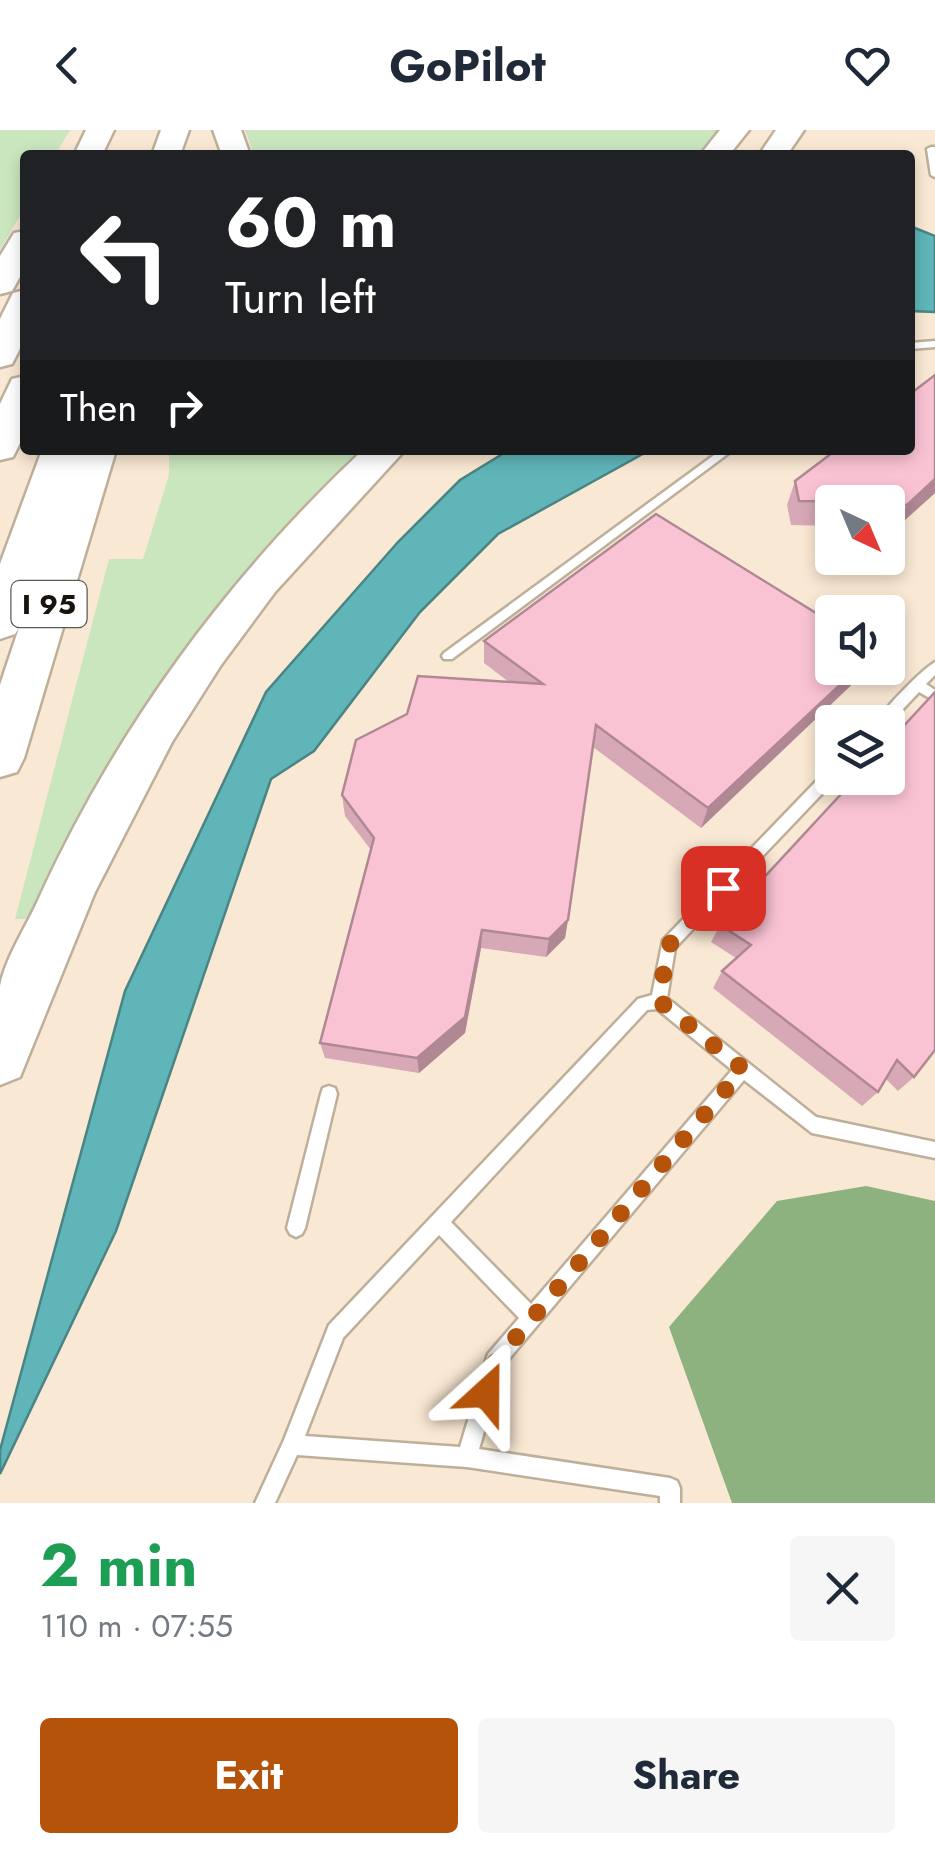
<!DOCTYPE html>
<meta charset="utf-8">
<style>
:root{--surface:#fff;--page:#f6f6f7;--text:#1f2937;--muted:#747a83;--accent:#b45309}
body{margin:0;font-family:Jost,sans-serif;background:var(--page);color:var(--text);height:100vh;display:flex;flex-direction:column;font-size:38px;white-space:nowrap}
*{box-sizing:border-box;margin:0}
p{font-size:32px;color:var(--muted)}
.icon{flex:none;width:55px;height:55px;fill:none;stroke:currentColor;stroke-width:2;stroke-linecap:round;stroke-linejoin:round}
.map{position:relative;height:1373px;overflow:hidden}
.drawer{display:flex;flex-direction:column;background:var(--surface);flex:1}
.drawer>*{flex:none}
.top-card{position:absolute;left:20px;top:20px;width:895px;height:305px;border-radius:10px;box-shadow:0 5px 15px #0003;background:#202124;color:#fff;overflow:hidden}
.needle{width:65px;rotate:136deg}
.fabs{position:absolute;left:815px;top:355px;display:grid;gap:20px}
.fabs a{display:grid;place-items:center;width:90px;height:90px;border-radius:10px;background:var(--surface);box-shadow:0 5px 15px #0003;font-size:50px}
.pin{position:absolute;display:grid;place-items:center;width:85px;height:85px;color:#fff;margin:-42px;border-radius:20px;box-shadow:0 5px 15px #0006}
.me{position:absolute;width:110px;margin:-55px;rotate:24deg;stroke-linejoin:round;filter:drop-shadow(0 0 8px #0008)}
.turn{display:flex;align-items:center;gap:35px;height:210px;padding:0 40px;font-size:45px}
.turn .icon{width:130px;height:130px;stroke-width:2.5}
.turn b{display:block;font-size:70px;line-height:85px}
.then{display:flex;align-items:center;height:95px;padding:0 40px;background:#0003;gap:20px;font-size:38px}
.round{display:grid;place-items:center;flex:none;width:105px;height:105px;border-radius:10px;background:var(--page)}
.headline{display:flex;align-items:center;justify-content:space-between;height:170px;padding:0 40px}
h1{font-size:60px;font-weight:700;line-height:75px;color:#1e9e55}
.action{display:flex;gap:20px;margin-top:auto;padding:20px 40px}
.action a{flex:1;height:115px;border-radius:10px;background:var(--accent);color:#fff;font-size:40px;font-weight:700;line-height:115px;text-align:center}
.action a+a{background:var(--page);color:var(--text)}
header{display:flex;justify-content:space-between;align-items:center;height:130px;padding:0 40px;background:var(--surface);font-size:45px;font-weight:700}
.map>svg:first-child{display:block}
.green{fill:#cae6bf}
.forest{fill:#8db27f}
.water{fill:#5fb5b8;stroke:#4a8484;stroke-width:2.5}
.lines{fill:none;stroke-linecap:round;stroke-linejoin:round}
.lane-casing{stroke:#beaf9b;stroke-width:5}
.highway-casing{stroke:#beaf9b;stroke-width:5}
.lane{fill:#fff;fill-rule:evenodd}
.highway{fill:#fff;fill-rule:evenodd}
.wall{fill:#d7a8b6}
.shaded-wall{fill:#af8894}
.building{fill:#fac3d4;stroke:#af8894;stroke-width:2.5}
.route{stroke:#b45309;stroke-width:18;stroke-dasharray:0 32.4}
.labels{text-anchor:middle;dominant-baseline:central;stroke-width:8;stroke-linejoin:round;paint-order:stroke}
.shield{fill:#fff;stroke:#5d5a55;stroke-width:2.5}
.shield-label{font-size:28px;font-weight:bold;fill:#18130c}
</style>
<header><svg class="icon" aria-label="back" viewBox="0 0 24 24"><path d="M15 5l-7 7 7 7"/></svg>GoPilot<svg class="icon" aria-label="heart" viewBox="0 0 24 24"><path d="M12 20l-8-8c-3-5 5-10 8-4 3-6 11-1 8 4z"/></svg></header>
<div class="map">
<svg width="935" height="1373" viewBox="0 0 935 1373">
<rect width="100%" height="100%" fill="#f9e8d3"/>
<g class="green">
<polygon points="0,0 70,0 55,25 25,25 25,77 0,120"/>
<polygon points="245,0 723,0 700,25 254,25"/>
<path d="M169,320h194c-148,136 -250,288 -335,469h-13l94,-360h34l26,-84z"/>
</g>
<polygon class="forest" points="866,1056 935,1071 935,1373 732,1373 669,1197 777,1071"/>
<g class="water">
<polygon points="910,96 935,106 935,182 910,181"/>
<polygon points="509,320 650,320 498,404 420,482 314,621 271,649 116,1101 0,1344 0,1320 125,861 266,562 398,412 460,350"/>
</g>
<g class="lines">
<defs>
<g id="lane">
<polygon points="931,17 935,17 935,47 931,45 927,19"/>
<polygon points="935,211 935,217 910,219 910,213"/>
<polygon points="721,320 733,320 452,529 444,529 442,526 444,523"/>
<path d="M935,532v13l-9,9 9,6v11l-16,-9 -31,33v-3h-12c10,-15 43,-50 59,-60z"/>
<path d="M832,639v9h5l-162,170 -8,50 149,119 119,25v16l-123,-25 -68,-53 -241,286 -24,83 191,29 7,3 3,7v15h-20v-7l-193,-29 -170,-12 -22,48h-20l29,-63 45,-115 309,-326 14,-4 11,-55 164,-170zM657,879l75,61 -201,234 -80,-82 196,-212zM439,1105l80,83 -31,36 -28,93 -155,-11 38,-98z"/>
<polygon points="329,956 335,958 337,964 305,1098 302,1104 296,1107 290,1104 287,1098 321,964 323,958"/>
</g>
<g id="highway">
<polygon points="86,0 114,0 102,25 74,25"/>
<polygon points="161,0 189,0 180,25 152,25"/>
<polygon points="213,0 241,0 250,25 222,25"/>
<polygon points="720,0 749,0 729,25 700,25"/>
<polygon points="776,0 804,0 787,25 759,25"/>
<polygon points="25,101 25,138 12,161 0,164 0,126 14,103"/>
<polygon points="25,160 25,209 12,234 0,237 0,189 13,163"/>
<polygon points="25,246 25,303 13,327 0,330 0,274 12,249"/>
<polygon points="42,320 116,320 24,628 17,642 0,647 0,555 19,498 15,504 0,509 0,434"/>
<path d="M363,320h42l-130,142 -54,73 -49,77 -77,150 -75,185 -20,8c0,-31 0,-68 0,-99 6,-30 28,-62 40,-90 78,-170 188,-319 323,-446z"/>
</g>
</defs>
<use href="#lane" class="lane-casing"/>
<use href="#highway" class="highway-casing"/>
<use href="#lane" class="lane"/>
<use href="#highway" class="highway"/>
</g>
<g class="wall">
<polygon points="935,245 935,363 896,398 888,398 888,372 832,372 832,396 791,395 787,375 795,351"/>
<polygon points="484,511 865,542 701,698 593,617 565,808 546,827 481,818 465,903 419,943 325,928 320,913 371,720 345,686 342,665 509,552 484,533"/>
<polygon points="856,648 914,947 898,961 886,949 878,962 862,976 713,858 722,841 736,828 711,812 720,795"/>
</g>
<g class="shaded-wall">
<polygon points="935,349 935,363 896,398 907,375"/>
<polygon points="858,538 867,538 865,542 701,698 708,678"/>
<polygon points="568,790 565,808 546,827 549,809"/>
<polygon points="482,800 481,818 465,903 419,943 417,928"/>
</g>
<g class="building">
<polygon points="935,245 935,349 907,375 888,374 888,372 799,371 795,351 836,320 910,320 910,264"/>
<polygon points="656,384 832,493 832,538 858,538 708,678 596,595 568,790 549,809 482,800 465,887 417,928 320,913 374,708 342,665 356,610 407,584 418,546 543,554 484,511"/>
<polygon points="935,562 935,920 914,947 897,930 878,962 722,841 751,815 720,795 856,648 888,648 888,613"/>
</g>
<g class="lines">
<polyline class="route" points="486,1263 496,1231 743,939 659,871 668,816 723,758"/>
</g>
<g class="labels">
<rect class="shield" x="11.5" y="451" width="75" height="46" rx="8"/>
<g class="shield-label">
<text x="49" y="474">I 95</text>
</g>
</g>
</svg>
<div class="fabs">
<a><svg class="needle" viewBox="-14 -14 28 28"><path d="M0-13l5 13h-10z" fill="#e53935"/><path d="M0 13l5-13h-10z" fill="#747a83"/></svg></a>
<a><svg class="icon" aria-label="sound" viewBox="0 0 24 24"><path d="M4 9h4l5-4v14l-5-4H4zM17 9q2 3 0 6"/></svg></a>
<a><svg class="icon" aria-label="layers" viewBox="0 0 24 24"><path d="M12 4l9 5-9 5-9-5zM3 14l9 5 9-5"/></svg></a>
</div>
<div class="pin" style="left:723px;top:758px;background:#d93025"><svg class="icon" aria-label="arrive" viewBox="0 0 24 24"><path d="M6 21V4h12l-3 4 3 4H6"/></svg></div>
<svg class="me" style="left:486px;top:1263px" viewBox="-20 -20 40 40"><path d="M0-17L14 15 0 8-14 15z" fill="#b45309" stroke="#fff" stroke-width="4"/></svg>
<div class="top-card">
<div class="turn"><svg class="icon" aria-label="left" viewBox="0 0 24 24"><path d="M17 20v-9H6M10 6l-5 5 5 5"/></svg><div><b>60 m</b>Turn left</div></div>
<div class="then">Then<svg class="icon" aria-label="right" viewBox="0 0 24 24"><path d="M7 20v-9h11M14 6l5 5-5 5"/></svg></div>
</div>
</div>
<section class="drawer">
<div class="headline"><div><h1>2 min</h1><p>110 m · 07:55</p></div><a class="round"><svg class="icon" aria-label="close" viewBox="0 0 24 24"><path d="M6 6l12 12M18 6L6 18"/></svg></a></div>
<div class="action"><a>Exit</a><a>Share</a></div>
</section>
